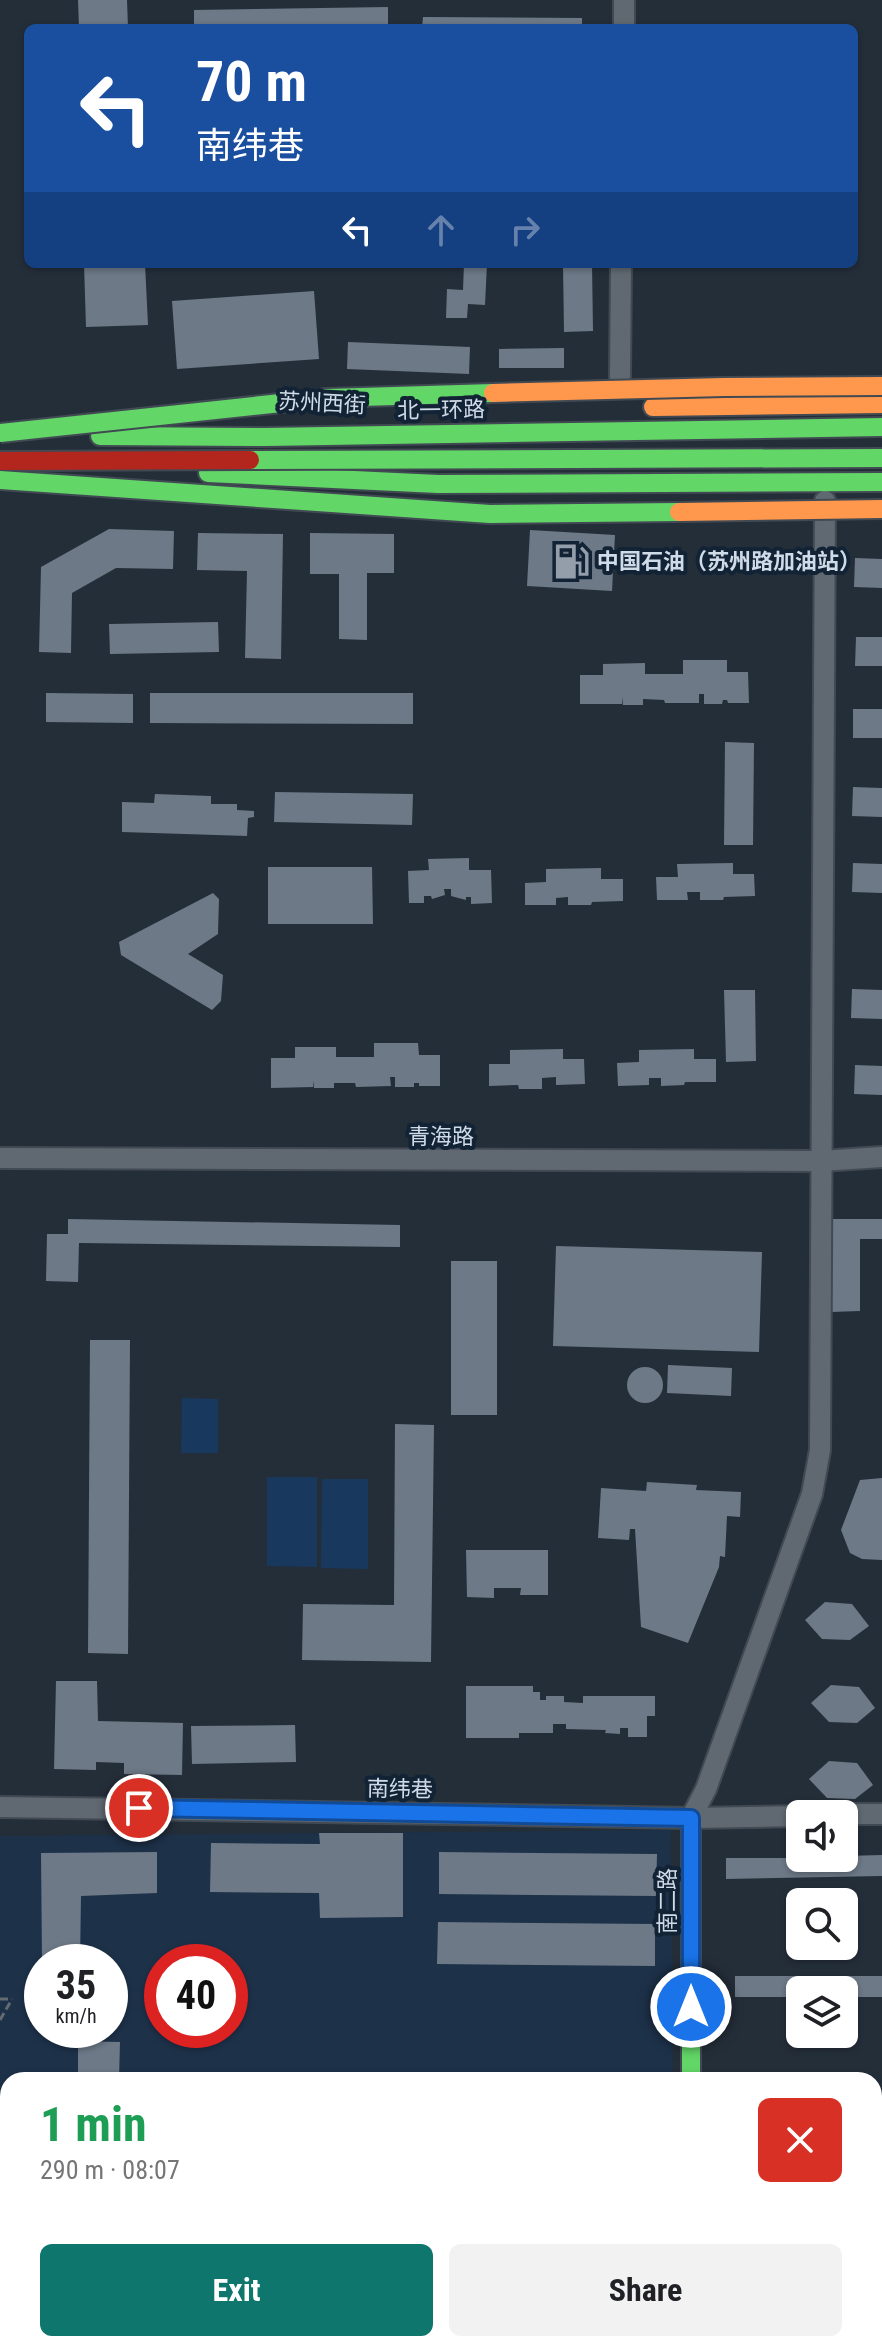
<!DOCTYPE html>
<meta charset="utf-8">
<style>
:root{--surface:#fff;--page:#f2f2f2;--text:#202124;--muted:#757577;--accent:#0f766e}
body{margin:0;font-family:"Roboto Condensed","Noto Sans SC",sans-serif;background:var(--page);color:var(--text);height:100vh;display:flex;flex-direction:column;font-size:30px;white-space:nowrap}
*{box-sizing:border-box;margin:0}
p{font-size:26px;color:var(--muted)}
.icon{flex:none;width:44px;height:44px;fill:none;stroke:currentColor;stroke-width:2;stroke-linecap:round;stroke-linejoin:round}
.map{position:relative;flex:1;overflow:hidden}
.sheet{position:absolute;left:0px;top:2072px;width:882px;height:280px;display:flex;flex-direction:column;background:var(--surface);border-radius:24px 24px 0 0;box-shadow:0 2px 6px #0004}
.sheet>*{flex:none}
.hud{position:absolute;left:24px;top:24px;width:834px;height:244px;border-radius:12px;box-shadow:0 2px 6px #0004;background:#1a4fa0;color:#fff;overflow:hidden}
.fabs{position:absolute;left:786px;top:1800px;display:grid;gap:16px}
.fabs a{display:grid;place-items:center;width:72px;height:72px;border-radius:12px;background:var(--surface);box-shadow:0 2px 6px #0004;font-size:40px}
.speed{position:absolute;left:24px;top:1944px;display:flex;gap:16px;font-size:40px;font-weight:700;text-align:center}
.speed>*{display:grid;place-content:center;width:104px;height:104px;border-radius:50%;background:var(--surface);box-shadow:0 2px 6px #0004;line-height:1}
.speed small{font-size:20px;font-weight:400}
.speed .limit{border:12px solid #d22;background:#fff;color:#111}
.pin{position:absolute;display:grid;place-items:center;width:68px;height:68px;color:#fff;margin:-34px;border:4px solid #fff;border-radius:50%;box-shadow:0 2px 8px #0007}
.me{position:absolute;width:88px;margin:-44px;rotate:0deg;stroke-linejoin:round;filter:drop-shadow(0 0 6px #0008)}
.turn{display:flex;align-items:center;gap:28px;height:168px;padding:0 40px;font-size:36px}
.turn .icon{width:104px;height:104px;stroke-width:2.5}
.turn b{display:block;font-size:56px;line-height:68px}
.lanes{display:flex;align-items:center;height:76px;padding:0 40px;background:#0003;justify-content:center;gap:40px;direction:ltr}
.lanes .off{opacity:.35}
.round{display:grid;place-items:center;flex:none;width:84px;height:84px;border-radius:12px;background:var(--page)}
.summary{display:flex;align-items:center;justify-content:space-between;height:136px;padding:0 40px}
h1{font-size:48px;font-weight:700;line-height:60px;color:#1e9e55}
.action{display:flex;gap:16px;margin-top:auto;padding:16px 40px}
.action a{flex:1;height:92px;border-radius:12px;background:var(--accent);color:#fff;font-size:32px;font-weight:700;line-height:92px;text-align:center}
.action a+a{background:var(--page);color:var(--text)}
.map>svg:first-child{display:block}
.built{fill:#1d3149;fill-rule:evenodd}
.green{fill:#18395d}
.building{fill:#6d7987}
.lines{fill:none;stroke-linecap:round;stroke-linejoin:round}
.street-casing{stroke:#414a53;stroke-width:24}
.fast-casing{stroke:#414a53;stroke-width:22}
.slow-casing{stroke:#414a53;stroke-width:22}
.path{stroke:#626a72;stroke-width:3;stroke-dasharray:8 4;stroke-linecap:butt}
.street{stroke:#606971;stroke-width:20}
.fast{stroke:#63d668;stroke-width:18}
.slow{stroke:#ff974d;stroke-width:18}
.fast-bridge-casing{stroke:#414a53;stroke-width:22;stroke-linecap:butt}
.slow-bridge-casing{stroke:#414a53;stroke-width:22;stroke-linecap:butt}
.jam-bridge-casing{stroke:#414a53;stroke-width:22;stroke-linecap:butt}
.fast-bridge{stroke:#63d668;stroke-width:18}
.slow-bridge{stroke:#ff974d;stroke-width:18}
.jam-bridge{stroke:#b3261e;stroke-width:18}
.route-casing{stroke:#114b97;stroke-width:20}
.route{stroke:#1a73e8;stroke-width:14}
.labels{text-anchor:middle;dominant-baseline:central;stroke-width:8;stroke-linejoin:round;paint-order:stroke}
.street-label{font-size:22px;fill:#d0dbe8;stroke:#122336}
.poi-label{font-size:22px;font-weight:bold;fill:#d0dbe8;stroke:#122336;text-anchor:start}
</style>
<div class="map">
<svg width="882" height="2352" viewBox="0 0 882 2352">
<rect width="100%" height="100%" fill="#242e39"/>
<path class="built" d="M671,1830l2,250h-665v264h667v8h-675v-516zM42,1962h68v68h-68zM162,1962h68v68h-68z"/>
<g class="green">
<polygon points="182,1398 218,1399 218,1453 181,1453"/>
<polygon points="267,1477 317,1477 317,1567 267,1566"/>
<polygon points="322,1479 368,1479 368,1569 321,1568"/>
</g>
<g class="building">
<polygon points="78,0 127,0 128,28 79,28"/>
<polygon points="388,7 388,28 194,28 194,10"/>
<polygon points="423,17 582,18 582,28 422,28"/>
<polygon points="84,264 145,264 148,325 86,327"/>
<polygon points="464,264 487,264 485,305 468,304 467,318 446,318 447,289 463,290"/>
<polygon points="563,264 592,264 593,331 564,332"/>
<polygon points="314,291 319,359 177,369 172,301"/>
<polygon points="348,342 470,347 469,374 347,369"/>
<polygon points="564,348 564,368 499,368 499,349"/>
<polygon points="109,529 174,531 173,569 116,568 72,593 71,653 39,652 41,567"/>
<polygon points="530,530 615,535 612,591 527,586"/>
<polygon points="198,533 283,534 281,659 245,658 247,571 197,570"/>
<polygon points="310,533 394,534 394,573 367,573 367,640 339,639 339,574 310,574"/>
<polygon points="855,558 882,559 882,588 854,587"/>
<polygon points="218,622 219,652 110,654 109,624"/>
<polygon points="856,637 882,637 882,666 855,666"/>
<polygon points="683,660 727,660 727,672 748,672 749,703 728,703 727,700 723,700 722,704 704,704 704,694 699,694 699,703 665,703 664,700 643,699 643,705 623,705 622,697 622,704 580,704 580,675 603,675 603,664 645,663 645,674 683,674"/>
<polygon points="46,693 133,694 133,723 46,722"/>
<polygon points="150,693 413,693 413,724 150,723"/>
<rect x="853" y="709" width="29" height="29"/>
<polygon points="725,742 754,743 753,845 724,845"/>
<polygon points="853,787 882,788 882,817 852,816"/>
<polygon points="275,792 413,794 412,825 274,822"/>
<polygon points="155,794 211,796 211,804 237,804 237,810 254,811 254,817 248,818 247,836 122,832 122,802 154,803"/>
<polygon points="469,858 469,870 491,870 492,903 471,904 471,897 466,897 466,900 451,896 451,889 444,889 445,895 432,899 431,896 424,896 424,903 409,903 408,871 429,870 428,859"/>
<polygon points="733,863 733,874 754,874 755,896 724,897 723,900 700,900 700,892 687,892 688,900 657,900 656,877 678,877 677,864"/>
<polygon points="853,863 882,864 882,893 852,892"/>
<polygon points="268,867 372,867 373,924 268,924"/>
<polygon points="601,868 601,879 623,879 623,901 592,902 591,905 568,905 568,897 556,898 556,905 525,905 525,883 546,882 546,869"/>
<polygon points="213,893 219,899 218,934 188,954 223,975 221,1001 212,1010 121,955 119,942"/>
<polygon points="852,989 882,990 882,1019 851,1018"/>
<polygon points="724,990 755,990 756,1061 726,1062"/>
<polygon points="374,1043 418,1043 419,1055 440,1055 440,1086 419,1086 419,1083 414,1083 414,1087 395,1087 395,1077 390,1077 391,1086 356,1087 355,1083 334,1083 334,1088 314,1088 313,1080 313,1087 271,1088 271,1058 295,1058 295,1047 336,1047 336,1057 374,1057"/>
<polygon points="563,1049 563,1059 584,1059 585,1084 556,1085 556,1077 542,1078 542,1089 519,1089 518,1085 489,1086 489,1064 510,1064 510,1050"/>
<polygon points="694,1049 694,1059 716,1059 716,1082 685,1082 684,1085 661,1086 661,1078 649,1078 649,1085 618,1086 617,1063 639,1062 639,1050"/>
<polygon points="855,1065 882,1066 882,1095 854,1094"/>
<polygon points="68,1219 400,1225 400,1247 79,1243 78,1282 46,1281 47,1234 68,1234"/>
<polygon points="831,1219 882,1219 882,1239 860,1239 860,1311 831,1312"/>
<polygon points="556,1246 762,1252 759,1352 553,1346"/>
<rect x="451" y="1261" width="46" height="154"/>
<polygon points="90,1340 130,1340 128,1654 88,1653"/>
<polygon points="668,1365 732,1368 731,1396 667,1393"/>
<circle cx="645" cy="1385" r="18"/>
<polygon points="395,1424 434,1425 431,1662 302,1660 303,1604 394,1605"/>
<polygon points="882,1478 882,1560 862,1559 850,1553 841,1530 860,1480"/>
<polygon points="647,1482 697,1485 696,1490 741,1492 740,1517 727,1516 725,1557 720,1556 719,1567 688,1643 641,1627 635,1529 630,1529 629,1540 598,1538 601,1488 646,1491"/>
<polygon points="466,1550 548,1550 548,1595 520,1595 521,1588 494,1588 494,1598 467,1597"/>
<polygon points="825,1602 852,1604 869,1626 850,1640 822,1639 805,1620"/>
<polygon points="56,1681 97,1681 98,1721 183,1723 182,1775 124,1774 124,1763 96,1762 96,1770 54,1769"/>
<polygon points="831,1685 859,1687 875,1708 857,1723 829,1722 811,1703"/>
<polygon points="466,1686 533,1686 533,1692 540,1692 540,1700 546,1700 546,1696 564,1696 564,1702 583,1703 583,1696 655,1696 655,1716 647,1716 647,1737 628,1737 628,1728 620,1728 620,1734 605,1733 606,1730 566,1729 566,1724 553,1724 553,1733 519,1733 519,1738 466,1738"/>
<polygon points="295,1725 296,1762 192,1764 191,1726"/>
<polygon points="829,1761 857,1763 873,1785 855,1799 827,1798 809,1779"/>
<polygon points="319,1833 403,1833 403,1917 320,1918 319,1893 210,1892 211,1843 320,1844"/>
<polygon points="157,1852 157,1893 81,1896 80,1962 42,1962 41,1853"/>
<polygon points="439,1852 657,1854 656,1896 439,1894"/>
<polygon points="882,1855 882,1876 726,1879 726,1858 844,1858 844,1856"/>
<polygon points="438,1922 655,1924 655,1966 437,1964"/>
<polygon points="735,1976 882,1976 882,1997 844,1997 844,1990 800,1990 800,1997 735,1997"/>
<polygon points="78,2041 120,2042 119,2080 78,2080"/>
<polygon points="882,2239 882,2284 874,2284 874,2240"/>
<rect x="35" y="2344" width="35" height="8"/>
<rect x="187" y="2344" width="124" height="4"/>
<polygon points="752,2344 789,2344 793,2352 758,2352"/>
<polygon points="805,2344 854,2344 854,2347 882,2347 882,2352 805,2352"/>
</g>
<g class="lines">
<defs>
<g id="street">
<polyline points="624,28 624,0"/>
<polyline points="620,377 621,264"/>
<polyline points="0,1158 821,1161 882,1157"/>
<polyline points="0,1807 691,1818 800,1816"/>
<polyline points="844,1814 882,1814"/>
<polyline points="691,1818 706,1789 812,1494 820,1450 825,501"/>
</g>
<g id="fast">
<polyline points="100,436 265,437 882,427"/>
<polyline points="208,473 438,484 882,482"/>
<polyline points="691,1818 691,2080"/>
<polyline points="693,2344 693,2352"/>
</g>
<polyline id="slow" points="653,407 882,404"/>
</defs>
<use href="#street" class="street-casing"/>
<use href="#fast" class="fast-casing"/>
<use href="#slow" class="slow-casing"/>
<g class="path">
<polyline points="0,1999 12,1999"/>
<polyline points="0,2020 12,1999"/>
</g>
<use href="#street" class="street"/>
<use href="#fast" class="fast"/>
<use href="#slow" class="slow"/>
<defs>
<g id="fast-bridge">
<polyline points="0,433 328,398 493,393"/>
<polyline points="250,460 882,458"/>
<polyline points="0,480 490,514 679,512"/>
</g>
<g id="slow-bridge">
<polyline points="493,393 724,387 882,386"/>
<polyline points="679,512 882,509"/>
</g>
<polyline id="jam-bridge" points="0,461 250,460"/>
</defs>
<use href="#fast-bridge" class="fast-bridge-casing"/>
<use href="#slow-bridge" class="slow-bridge-casing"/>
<use href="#jam-bridge" class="jam-bridge-casing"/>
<use href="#fast-bridge" class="fast-bridge"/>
<use href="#slow-bridge" class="slow-bridge"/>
<use href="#jam-bridge" class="jam-bridge"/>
</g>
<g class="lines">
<defs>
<polyline id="route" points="139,1808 691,1818 691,2007"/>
</defs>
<use href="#route" class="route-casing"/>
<use href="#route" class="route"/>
</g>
<defs>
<symbol id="fuel-bare" viewBox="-9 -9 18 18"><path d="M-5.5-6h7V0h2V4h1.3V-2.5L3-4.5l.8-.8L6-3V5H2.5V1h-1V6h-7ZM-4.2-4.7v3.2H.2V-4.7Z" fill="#949eab" stroke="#122336" stroke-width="2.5" paint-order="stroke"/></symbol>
</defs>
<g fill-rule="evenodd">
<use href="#fuel-bare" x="546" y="536" width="51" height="51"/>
</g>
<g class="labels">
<g class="street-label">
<text transform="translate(322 403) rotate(3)">苏州西街</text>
<text transform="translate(441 410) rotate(-1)">北一环路</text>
<text x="441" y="1136">青海路</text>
<text transform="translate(400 1789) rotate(1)">南纬巷</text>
<text transform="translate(667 1901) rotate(-90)">南二路</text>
</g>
<g class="poi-label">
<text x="597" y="561">中国石油（苏州路加油站）</text>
</g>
</g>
</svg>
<div class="fabs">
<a><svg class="icon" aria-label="sound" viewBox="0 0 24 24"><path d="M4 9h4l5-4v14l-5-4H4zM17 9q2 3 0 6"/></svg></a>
<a><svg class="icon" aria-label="search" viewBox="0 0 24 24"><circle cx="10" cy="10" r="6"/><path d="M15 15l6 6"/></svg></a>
<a><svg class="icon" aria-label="layers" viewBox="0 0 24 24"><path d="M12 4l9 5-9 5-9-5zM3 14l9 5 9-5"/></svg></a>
</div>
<div class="speed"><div>35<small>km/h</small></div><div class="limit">40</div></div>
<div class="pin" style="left:139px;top:1808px;background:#d93025"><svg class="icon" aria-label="arrive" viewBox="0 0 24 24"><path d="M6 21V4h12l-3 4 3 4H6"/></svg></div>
<svg class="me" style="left:691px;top:2007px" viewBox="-20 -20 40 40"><circle r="17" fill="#1a73e8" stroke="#fff" stroke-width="3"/><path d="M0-11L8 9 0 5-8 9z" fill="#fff"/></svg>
<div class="hud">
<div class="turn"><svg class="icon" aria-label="left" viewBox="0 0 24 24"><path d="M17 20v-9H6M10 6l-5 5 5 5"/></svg><div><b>70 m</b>南纬巷</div></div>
<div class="lanes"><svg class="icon" aria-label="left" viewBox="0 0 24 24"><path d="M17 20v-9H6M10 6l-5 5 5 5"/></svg><svg class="icon off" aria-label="ahead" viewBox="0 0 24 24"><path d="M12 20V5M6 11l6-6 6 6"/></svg><svg class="icon off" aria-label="right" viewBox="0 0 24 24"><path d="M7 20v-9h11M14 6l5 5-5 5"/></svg></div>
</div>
<section class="sheet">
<div class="summary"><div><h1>1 min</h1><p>290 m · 08:07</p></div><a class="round" style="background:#d93025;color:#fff"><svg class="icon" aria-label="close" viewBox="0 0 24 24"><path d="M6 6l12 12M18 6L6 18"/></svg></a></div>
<div class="action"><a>Exit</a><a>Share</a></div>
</section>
</div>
